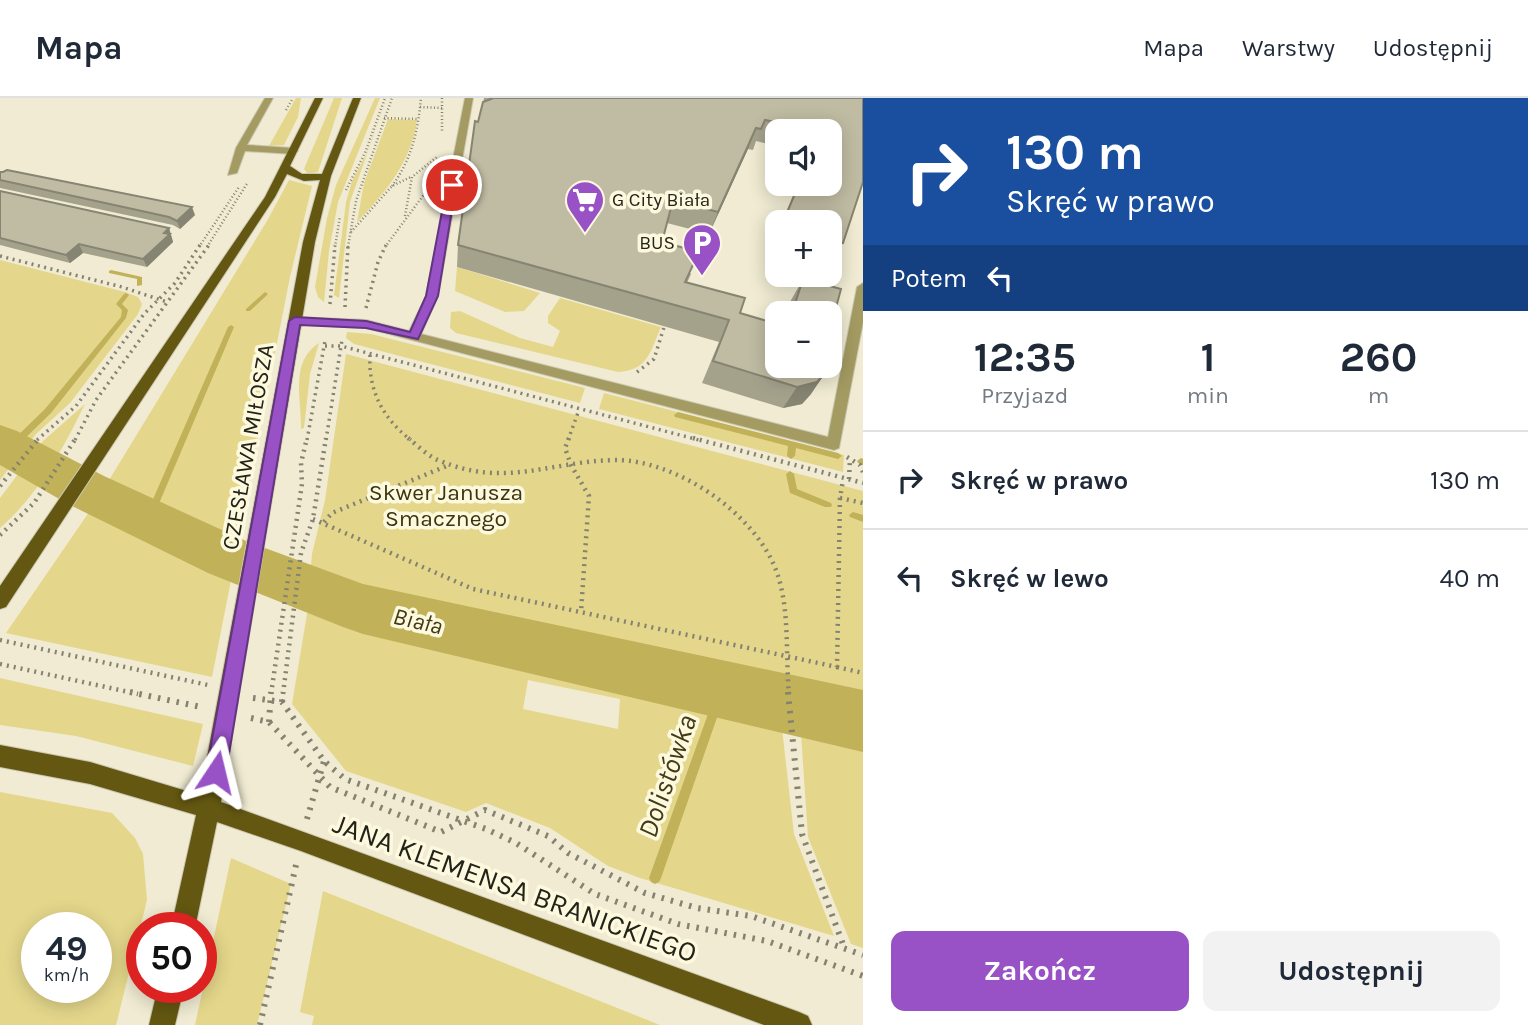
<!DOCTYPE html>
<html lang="pl">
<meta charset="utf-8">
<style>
:root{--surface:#fff;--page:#f2f2f3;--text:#1f2937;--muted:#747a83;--line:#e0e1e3;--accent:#9852c6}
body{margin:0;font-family:Karla,sans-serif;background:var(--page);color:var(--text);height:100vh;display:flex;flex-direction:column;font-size:26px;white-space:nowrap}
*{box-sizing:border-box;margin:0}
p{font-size:23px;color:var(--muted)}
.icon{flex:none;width:38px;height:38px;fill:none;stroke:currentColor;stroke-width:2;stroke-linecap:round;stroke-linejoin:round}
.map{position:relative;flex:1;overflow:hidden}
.details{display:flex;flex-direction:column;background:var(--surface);width:665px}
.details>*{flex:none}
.guide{background:#1a4fa0;color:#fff;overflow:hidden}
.tools{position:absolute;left:765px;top:21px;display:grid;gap:14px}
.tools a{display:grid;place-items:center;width:77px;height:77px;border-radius:14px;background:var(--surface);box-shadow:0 4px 18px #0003;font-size:35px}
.speed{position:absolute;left:21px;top:814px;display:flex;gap:14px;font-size:35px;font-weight:700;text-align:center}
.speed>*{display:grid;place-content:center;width:91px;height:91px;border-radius:50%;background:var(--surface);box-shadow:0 4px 18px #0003;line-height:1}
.speed small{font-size:18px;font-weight:400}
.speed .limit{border:10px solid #d22;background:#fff;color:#111}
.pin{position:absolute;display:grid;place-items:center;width:60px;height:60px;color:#fff;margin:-30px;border:4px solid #fff;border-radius:50%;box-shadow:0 2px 7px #0007}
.me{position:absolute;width:77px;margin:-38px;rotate:10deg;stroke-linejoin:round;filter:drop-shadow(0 0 5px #0008)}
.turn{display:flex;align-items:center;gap:24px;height:147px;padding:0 28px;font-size:32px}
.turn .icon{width:91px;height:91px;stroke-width:2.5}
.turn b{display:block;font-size:49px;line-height:60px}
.then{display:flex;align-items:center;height:66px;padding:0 28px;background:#0003;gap:14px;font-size:26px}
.eta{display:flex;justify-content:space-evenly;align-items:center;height:119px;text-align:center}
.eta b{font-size:42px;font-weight:700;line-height:49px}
.primary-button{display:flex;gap:14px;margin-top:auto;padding:14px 28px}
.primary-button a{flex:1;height:80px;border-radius:14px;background:var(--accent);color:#fff;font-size:28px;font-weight:700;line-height:80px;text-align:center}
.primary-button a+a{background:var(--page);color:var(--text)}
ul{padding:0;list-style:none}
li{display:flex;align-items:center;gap:21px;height:98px;padding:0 28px;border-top:2px solid var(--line)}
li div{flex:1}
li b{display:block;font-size:26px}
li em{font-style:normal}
header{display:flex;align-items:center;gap:42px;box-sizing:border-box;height:98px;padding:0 35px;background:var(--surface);border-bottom:2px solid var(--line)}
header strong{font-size:33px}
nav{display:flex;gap:38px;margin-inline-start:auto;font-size:24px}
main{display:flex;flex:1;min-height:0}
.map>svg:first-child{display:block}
.green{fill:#e4d78b;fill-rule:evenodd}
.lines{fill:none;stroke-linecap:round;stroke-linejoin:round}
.stream{fill:#c1b159;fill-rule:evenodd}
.river{fill:#c1b159;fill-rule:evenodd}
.minor-casing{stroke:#cbc7b1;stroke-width:2}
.major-casing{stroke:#cbc7b1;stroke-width:2}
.path-far3{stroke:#858271;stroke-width:2.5;stroke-dasharray:1 2.5;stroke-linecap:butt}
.path-far2{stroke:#858271;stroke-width:3.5;stroke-dasharray:2 4.5;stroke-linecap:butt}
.path-far1{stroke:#858271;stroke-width:4.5;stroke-dasharray:2 5;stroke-linecap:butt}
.path{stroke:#858271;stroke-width:6;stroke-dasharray:2.5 7;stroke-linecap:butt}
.minor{fill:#a49b62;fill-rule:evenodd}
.major{fill:#635711;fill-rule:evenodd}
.wall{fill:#a5a28c}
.shaded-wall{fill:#868472}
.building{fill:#c0bca3;stroke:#868472;stroke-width:2}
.route{fill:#9852c6;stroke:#633581;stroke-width:2}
.labels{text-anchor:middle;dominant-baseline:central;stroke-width:7;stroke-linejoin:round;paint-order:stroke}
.far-poi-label{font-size:19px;fill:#242319;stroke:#fdf9df;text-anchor:start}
.street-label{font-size:23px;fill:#242319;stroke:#fdf9df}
.park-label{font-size:23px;fill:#3b340e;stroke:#fdf9df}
.water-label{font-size:24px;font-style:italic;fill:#423b15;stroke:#fdf9df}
.near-water-label{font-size:28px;font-style:italic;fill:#423b15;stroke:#fdf9df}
.near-street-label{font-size:28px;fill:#242319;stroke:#fdf9df}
</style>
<header>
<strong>Mapa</strong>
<nav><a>Mapa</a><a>Warstwy</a><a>Udostępnij</a></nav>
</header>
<main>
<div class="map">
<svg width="863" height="927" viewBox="0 0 863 927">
<rect width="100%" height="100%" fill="#f0ebd2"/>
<g class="green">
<polygon points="296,0 301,0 298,19 284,47 269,48"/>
<polygon points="334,0 342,0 318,74 308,76 304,71"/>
<polygon points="375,0 380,0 338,104 329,153 324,204 318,199 315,189 327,120 336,87"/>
<polygon points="387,0 350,104 339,200 334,197 346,104 352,83 367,55"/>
<path d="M388,21l29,1c-6,42 -31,72 -60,102l7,-39z"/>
<polygon points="289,82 312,88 290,179 236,452 103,392 267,123"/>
<polygon points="0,162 125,194 138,199 142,206 138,216 70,305 36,336 0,382"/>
<polygon points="457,169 540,195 524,213 505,214 455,193"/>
<path d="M560,200l101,29c-11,24 -12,43 -43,45l-162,-39 -6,-5 1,-16 9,-1 60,27 33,9 7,-16 -12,-8v-7z"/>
<polygon points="347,234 371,236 585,290 580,305 354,246 346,240"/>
<path d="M319,245l-9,31 -6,54 -3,1c1,-29 -12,-67 18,-86z"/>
<polygon points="346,256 863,393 863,623 363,511 309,490 312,456 325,402"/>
<polygon points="604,295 844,357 843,374 599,311"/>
<path d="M85,306c-22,45 -47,91 -85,124v-30l43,-57z"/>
<polygon points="96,404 233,472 212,579 6,535"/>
<path d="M309,504l115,33 356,76 14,123 40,102 -194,-58 -32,-12 -58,-38 -64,-25 -20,9 -120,-41 -54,-67zM528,582l92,19 -2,30 -95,-20z"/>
<polygon points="0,580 203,626 193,668 76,638 0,627"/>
<polygon points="800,621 863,636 863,850 851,846 808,739"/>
<path d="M0,694l112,21 23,25 8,16 4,46 -31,125h-116zM37,830h59v59h-59z"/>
<polygon points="231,760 291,786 257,927 195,927"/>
<polygon points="323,793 660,927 312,927 314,918 300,914"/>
</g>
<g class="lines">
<g class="stream">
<polygon points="111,172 142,179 142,187 137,188 137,181 109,175 109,173"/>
<polygon points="265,194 268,196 267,197 250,213 246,213 246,211"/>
<polygon points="126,195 129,197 122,206 128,212 126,220 51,315 13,352 7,352 6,350 7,348 45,311 121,219 122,212 116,206 124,196"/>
<polygon points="231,227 234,229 152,422 148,425 145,424 144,422 228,229"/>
<polygon points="678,314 838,355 842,358 838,361 796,350 795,358 791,361 787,358 788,348 675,319 674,317"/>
<polygon points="861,360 863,361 863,367 858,365 857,363"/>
<polygon points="790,373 794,376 797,391 831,405 832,407 831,409 825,409 790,395 786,376"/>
<polygon points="853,414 863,417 863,424 850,419 849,417"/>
<polygon points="722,586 726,588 727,591 661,780 659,784 655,786 651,784 649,780 717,591 718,588"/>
</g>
<polygon class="river" points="0,327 17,333 104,378 246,443 363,486 863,592 863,654 363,536 343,529 208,475 68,406 0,367"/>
<defs>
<g id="minor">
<polygon points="265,0 273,0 247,47 293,50 298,53 293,56 245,53 237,75 228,77 236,50"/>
<polygon points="465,0 473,0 438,198 421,236 828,339 857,189 863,185 863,224 839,350 834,352 366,230 290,226 290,220 295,219 366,222 409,233 426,198"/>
</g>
<g id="major">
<polygon points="315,0 323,0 290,68 302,76 322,76 353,0 361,0 331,78 315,144 221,704 799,914 808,918 812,927 764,927 301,753 217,724 195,830 171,830 196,717 90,686 0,669 0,647 90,664 200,697 303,144 320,82 304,83 287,76 275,99 6,509 0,511 0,488 265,99"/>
<polygon points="158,889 184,889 175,927 149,927"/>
</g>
</defs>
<use href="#minor" class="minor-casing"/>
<use href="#major" class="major-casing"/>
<g class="path-far3">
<polyline points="442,0 442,33"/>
<polyline points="420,9 442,10"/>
<polyline points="286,12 293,0"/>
<polyline points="384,20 419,21"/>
<path d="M392,88c20,-27 26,-56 29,-88"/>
<polyline points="346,92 365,55 385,0"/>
<polyline points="405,118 412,79 437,59"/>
<polyline points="351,134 392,88 411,79"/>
<polyline points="199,149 239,89"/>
<polyline points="207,149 248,84"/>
<polyline points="335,149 340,118"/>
<polyline points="348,149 356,103 392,0"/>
<polyline points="385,149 431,87"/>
<polyline points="700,149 708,131"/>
</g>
<g class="path-far2">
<polyline points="0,158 122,189 167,204"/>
<polyline points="696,158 701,147"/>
<polyline points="330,206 335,147"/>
<polyline points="345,209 348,147"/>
<polyline points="366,210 378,164 386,147"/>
<polyline points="325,248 341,248 699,342"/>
<path d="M370,257c-2,35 13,64 41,85"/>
<polyline points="637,274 654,261 666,223"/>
<polyline points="37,342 76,308 144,216 175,185 200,147"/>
<polyline points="75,342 96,302 209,147"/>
<polyline points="307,342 325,243"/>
<polyline points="326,342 342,242"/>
<polyline points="568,342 579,312"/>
</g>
<g class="path-far1">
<path d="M408,340c9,7 20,18 30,22 67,29 112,1 177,0 60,0 133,49 158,103 18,39 12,89 16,131"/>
<polyline points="569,340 565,350 571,367 589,398 581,514"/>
<polyline points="693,340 863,385"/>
<polyline points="847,359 860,367 863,374"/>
<polyline points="849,381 850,361"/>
<polyline points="0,388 39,340"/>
<polyline points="840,400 863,405"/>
<polyline points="313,421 473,491 837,569 840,400 843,382"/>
<polyline points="324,424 332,415 449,367"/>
<polyline points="0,437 34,405 76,340"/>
<polyline points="0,542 208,587"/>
<polyline points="0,566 138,596"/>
<polyline points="837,569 863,575"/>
<polyline points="271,596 302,386 301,365 307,340"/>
<polyline points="283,596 301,455 313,421 326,340"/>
</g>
<g class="path">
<polyline points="130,594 201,609"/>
<polyline points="788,594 802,736 844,849"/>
<polyline points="253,600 282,604 324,663 345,681 486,731 516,745 595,796 678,826 767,843 863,878"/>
<polyline points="282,604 283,594"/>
<polyline points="251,620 269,624 330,689 441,734 485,712 548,738 568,755 645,795 697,810 751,818 863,857"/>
<polyline points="269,624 271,594"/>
<polyline points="307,721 324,663"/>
<polyline points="260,927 296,767"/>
</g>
<use href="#minor" class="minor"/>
<use href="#major" class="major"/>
</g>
<g class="wall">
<polygon points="484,0 863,0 843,145 830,167 830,124 782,124 798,86 830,86 830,33 777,33 777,48 756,43 753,52 748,51 709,136 667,125 662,144 691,176 687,185 740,215 811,296 802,306 783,310 702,285 719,244 457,169 458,147"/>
<polygon points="0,74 195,117 180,131 173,127 0,90"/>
<polygon points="0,93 169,130 173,144 147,169 83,155 70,165 0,147"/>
<polygon points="777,135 777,153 770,152"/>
<polygon points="803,181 830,215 786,215 790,204"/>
</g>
<g class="shaded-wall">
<polygon points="756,30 748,51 709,136 718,114"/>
<polygon points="192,109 195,117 180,131 177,123"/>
<polygon points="169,130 173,144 147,169 143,161"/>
<polygon points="79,146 83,155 70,165 66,157"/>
<polygon points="826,274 811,296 802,306 783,310 797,289"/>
</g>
<g class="building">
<polygon points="489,0 863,0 863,84 843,145 830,141 830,124 783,124 799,86 830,86 830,33 819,33 765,22 761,31 756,30 718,114 673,102 662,144 699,154 685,184 745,200 740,215 777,226 777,268 828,268 826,274 817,284 797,289 713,263 729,222 458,147 475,23 478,24 483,4 491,1"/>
<polygon points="7,72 192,109 177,123 169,119 0,82 0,74 3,74"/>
<polygon points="0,93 169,130 164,135 170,136 143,161 79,146 66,157 0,140"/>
<polygon points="803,181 841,191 830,232 830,215 792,215"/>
<polygon points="830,242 834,243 830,261"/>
</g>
<polygon class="route" points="452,84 456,87 438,198 418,241 366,230 300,227 226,674 223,681 216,684 209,681 206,674 289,223 295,219 366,223 410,234 426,198 447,87"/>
<defs>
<symbol id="supermarket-pin" viewBox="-11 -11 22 30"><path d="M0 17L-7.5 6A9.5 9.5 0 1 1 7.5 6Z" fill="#9852c6" stroke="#fdf9df"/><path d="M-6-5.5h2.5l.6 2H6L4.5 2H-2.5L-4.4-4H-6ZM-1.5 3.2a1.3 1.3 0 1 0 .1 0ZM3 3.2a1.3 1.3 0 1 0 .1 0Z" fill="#fff"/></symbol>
<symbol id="parking-pin" viewBox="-11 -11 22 30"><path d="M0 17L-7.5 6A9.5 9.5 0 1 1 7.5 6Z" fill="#9852c6" stroke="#fdf9df"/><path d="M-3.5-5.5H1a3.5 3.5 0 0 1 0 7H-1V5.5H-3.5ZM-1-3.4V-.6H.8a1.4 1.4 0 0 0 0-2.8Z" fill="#fff"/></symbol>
</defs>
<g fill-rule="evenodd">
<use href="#supermarket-pin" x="563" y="80" width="44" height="60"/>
<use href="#parking-pin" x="680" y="123" width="44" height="60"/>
</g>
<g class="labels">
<g class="far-poi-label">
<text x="612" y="102">G City Biała</text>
<text x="675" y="145" text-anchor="end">BUS</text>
</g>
<g class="street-label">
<text transform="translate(248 349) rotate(-80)">CZESŁAWA MIŁOSZA</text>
</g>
<g class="park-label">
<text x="446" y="394">Skwer Janusza<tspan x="446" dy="26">Smacznego</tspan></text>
</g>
<g class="water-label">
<text transform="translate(418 523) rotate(13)">Biała</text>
</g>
<g class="near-water-label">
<text transform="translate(667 678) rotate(-71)">Dolistówka</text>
</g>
<g class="near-street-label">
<text transform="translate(515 790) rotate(20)">JANA KLEMENSA BRANICKIEGO</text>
</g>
</g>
</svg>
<div class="tools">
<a><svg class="icon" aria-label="sound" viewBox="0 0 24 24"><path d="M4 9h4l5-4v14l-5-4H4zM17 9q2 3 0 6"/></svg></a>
<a>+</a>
<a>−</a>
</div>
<div class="speed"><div>49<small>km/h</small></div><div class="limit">50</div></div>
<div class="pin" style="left:452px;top:87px;background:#d93025"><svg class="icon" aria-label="arrive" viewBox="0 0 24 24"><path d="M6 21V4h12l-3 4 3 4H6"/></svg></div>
<svg class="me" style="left:216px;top:674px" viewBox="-20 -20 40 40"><path d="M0-17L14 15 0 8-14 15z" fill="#9852c6" stroke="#fff" stroke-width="4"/></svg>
</div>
<section class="details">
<div class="guide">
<div class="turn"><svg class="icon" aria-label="right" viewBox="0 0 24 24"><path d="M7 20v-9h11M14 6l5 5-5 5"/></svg><div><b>130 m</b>Skręć w prawo</div></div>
<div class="then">Potem<svg class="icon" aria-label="left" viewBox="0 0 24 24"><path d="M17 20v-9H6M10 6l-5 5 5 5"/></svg></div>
</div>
<div class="eta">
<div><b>12:35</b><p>Przyjazd</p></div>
<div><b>1</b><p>min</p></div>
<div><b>260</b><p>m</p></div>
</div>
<ul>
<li><svg class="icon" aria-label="right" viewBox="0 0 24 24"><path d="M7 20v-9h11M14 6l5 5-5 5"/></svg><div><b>Skręć w prawo</b></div><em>130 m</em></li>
<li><svg class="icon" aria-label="left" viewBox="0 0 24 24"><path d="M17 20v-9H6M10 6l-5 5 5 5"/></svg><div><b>Skręć w lewo</b></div><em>40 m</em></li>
</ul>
<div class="primary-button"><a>Zakończ</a><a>Udostępnij</a></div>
</section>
</main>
